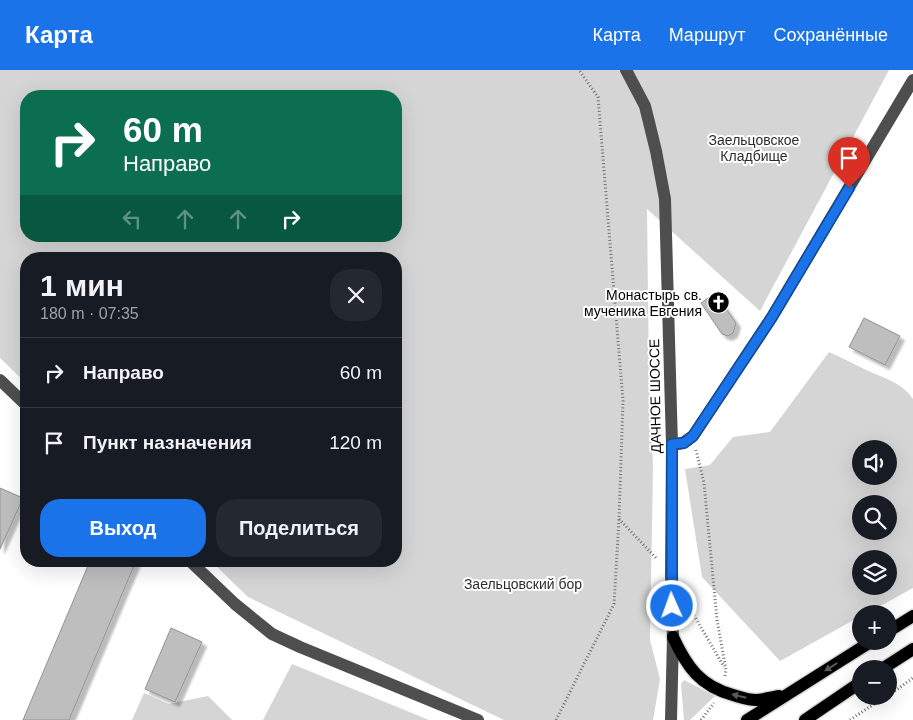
<!DOCTYPE html>
<html lang="ru">
<meta charset="utf-8">
<style>
:root{--surface:#171b24;--page:#242831;--text:#f1f3f6;--muted:#9ea1a6;--line:#363941;--accent:#1a73e8}
body{margin:0;font-family:Helvetica,sans-serif;background:var(--page);color:var(--text);height:100vh;display:flex;flex-direction:column;font-size:19px;white-space:nowrap}
*{box-sizing:border-box;margin:0}
p{font-size:16px;color:var(--muted)}
.icon{flex:none;width:28px;height:28px;fill:none;stroke:currentColor;stroke-width:2;stroke-linecap:round;stroke-linejoin:round}
.map{position:relative;flex:1;overflow:hidden}
.details{position:absolute;left:20px;top:182px;width:382px;height:315px;display:flex;flex-direction:column;background:var(--surface);border-radius:20px;box-shadow:0 5px 20px #0002}
.details>*{flex:none}
.banner{position:absolute;left:20px;top:20px;width:382px;height:152px;border-radius:20px;box-shadow:0 5px 20px #0002;background:#0b6e4f;color:#fff;overflow:hidden}
.fabs{position:absolute;left:852px;top:370px;display:grid;gap:10px}
.fabs a{display:grid;place-items:center;width:45px;height:45px;border-radius:50%;background:var(--surface);box-shadow:0 5px 20px #0002;font-size:25px}
.pin{position:absolute;display:grid;place-items:center;width:42px;height:42px;color:#fff;margin:-51px -21px;border-radius:50% 50% 50% 0;rotate:-45deg;box-shadow:0 0 5px #0007}
.pin .icon{rotate:45deg}
.me{position:absolute;width:55px;margin:-28px;rotate:358deg;stroke-linejoin:round;filter:drop-shadow(0 0 4px #0008)}
.turn{display:flex;align-items:center;gap:18px;height:105px;padding:0 20px;font-size:22px}
.turn .icon{width:65px;height:65px;stroke-width:2.5}
.turn b{display:block;font-size:35px;line-height:42px}
.lanes{display:flex;align-items:center;height:48px;padding:0 20px;background:#0003;justify-content:center;gap:25px;direction:ltr}
.lanes .off{opacity:.35}
.round{display:grid;place-items:center;flex:none;width:52px;height:52px;border-radius:20px;background:var(--page)}
.summary{display:flex;align-items:center;justify-content:space-between;height:85px;padding:0 20px}
h1{font-size:30px;font-weight:800;line-height:38px}
.primary-button{display:flex;gap:10px;margin-top:auto;padding:10px 20px}
.primary-button a{flex:1;height:58px;border-radius:20px;background:var(--accent);color:#fff;font-size:20px;font-weight:800;line-height:58px;text-align:center}
.primary-button a+a{background:var(--page);color:var(--text)}
ul{padding:0;list-style:none}
li{display:flex;align-items:center;gap:15px;height:70px;padding:0 20px;border-top:1px solid var(--line)}
li div{flex:1}
li b{display:block;font-size:19px}
li em{font-style:normal}
header{display:flex;align-items:center;gap:30px;box-sizing:border-box;height:70px;padding:0 25px;background:var(--accent);color:#fff}
header strong{font-size:24px}
nav{display:flex;gap:28px;margin-inline-start:auto;font-size:18px}
.map>svg:first-child{display:block}
.green{fill:#d5d5d5;fill-rule:evenodd}
.building{fill:#bebebe;stroke:#929292;filter:url(#shadow)}
.lines{fill:none;stroke-linecap:round;stroke-linejoin:round}
.major-casing{stroke:#dbdbdb;stroke-width:15}
.path{stroke:#707070;stroke-width:3;stroke-dasharray:1 2.5;stroke-linecap:butt}
.minor{stroke:#4e4e4e;stroke-width:12}
.major{stroke:#000;stroke-width:12}
.oneway{fill:#595959}
.route-casing{stroke:#114b97;stroke-width:12}
.route{stroke:#1a73e8;stroke-width:9}
.labels{text-anchor:middle;dominant-baseline:central;stroke-width:4;stroke-linejoin:round;paint-order:stroke}
.park-label{font-size:14px;fill:#2c2c2c;stroke:#fff}
.poi-label{font-size:14px;fill:#000;stroke:#fff;text-anchor:end}
.street-label{font-size:14px;fill:#000;stroke:#fff}
</style>
<header>
<strong>Карта</strong>
<nav><a>Карта</a><a>Маршрут</a><a>Сохранённые</a></nav>
</header>
<div class="map">
<svg width="913" height="650" viewBox="0 0 913 650">
<defs>
<filter id="shadow"><feDropShadow dx="4.5" dy="4.5" stdDeviation="1" flood-color="#0004"/></filter>
</defs>
<rect width="100%" height="100%" fill="#fff"/>
<g class="green">
<path d="M0,0h889l-129,241 -113,-102 2,171 4,86 -3,174 10,39 -7,41h-149l-256,-123 -37,-36h185v-302h-370v124l-26,-25zM26,26h370v140h-370z"/>
<path d="M829,282c14,6 28,14 42,20 17,8 31,11 42,27v189l-47,26h-5v2l-81,45 -78,-84 -17,-108 25,-4 23,-28 37,-5zM861,379h28v27h-28zM861,434h28v27h-28zM861,489h28v27h-28z"/>
<polygon points="292,594 429,650 263,650"/>
<polygon points="684,610 715,626 690,650 684,650 681,614"/>
<polygon points="144,623 169,634 208,626 232,650 132,650"/>
</g>
<g class="building">
<polygon points="715,223 736,253 733,263 728,266 722,264 701,233"/>
<polygon points="864,248 900,266 885,295 849,277"/>
<polygon points="0,418 23,428 0,479"/>
<polygon points="90,491 136,491 69,650 23,650"/>
<polygon points="171,558 202,572 175,632 145,619"/>
</g>
<g class="lines">
<defs>
<g id="major">
<polyline points="889,561 913,546"/>
<path d="M673,567c14,30 27,49 60,58 7,2 15,5 23,5 7,0 16,-3 23,-4"/>
<polyline points="882,599 913,579"/>
<polyline points="747,650 872,571"/>
<polyline points="805,650 861,612"/>
</g>
</defs>
<use href="#major" class="major-casing"/>
<g class="path">
<polyline points="696,380 704,413 717,550 726,600 725,606"/>
<polyline points="619,449 657,489"/>
<polyline points="687,533 724,597"/>
<polyline points="889,625 913,608"/>
<polyline points="556,650 614,534 619,449 623,331 598,27 579,0"/>
<polyline points="701,650 714,633"/>
<polyline points="850,650 886,626"/>
</g>
<g class="minor">
<polyline points="626,0 645,36 656,81 665,129 672,375 671,504 673,567 671,650"/>
<polyline points="0,310 26,335"/>
<polyline points="672,375 683,373 693,366 772,247 913,10"/>
<polyline points="190,491 235,534 272,564 300,577 478,650"/>
</g>
<use href="#major" class="major"/>
</g>
<defs><path id="oneway-solid" d="M-6-.8H1V-3.2L6.5 0L1 3.2V.8H-6Z" transform="scale(1.25)"/></defs>
<g class="oneway">
<use href="#oneway-solid" transform="translate(831 597) rotate(148)"/>
<use href="#oneway-solid" transform="translate(739 626) rotate(-166)"/>
</g>
<g class="lines">
<defs>
<polyline id="route" points="672,536 672,374 684,373 693,366 772,247 849,118"/>
</defs>
<use href="#route" class="route-casing"/>
<use href="#route" class="route"/>
</g>
<defs>
<symbol id="church-disc" viewBox="-11 -11 22 22"><circle r="9.5" fill="#000" stroke="#fff"/><path d="M-1.2-6h2.4v3.5h3.3v2.4h-3.3V6h-2.4V-.1h-3.3v-2.4h3.3Z" fill="#fff"/></symbol>
</defs>
<g fill-rule="evenodd">
<use href="#church-disc" x="706" y="220" width="25" height="25"/>
</g>
<g class="labels">
<g class="park-label">
<text x="754" y="70">Заельцовское<tspan x="754" dy="16">Кладбище</tspan></text>
<text x="523" y="514">Заельцовский бор</text>
</g>
<g class="poi-label">
<text x="702" y="225">Монастырь св.<tspan x="702" dy="16">мученика Евгения</tspan></text>
</g>
<g class="street-label">
<text transform="translate(655 326) rotate(-91)">ДАЧНОЕ ШОССЕ</text>
</g>
</g>
</svg>
<div class="fabs">
<a><svg class="icon" aria-label="sound" viewBox="0 0 24 24"><path d="M4 9h4l5-4v14l-5-4H4zM17 9q2 3 0 6"/></svg></a>
<a><svg class="icon" aria-label="search" viewBox="0 0 24 24"><circle cx="10" cy="10" r="6"/><path d="M15 15l6 6"/></svg></a>
<a><svg class="icon" aria-label="layers" viewBox="0 0 24 24"><path d="M12 4l9 5-9 5-9-5zM3 14l9 5 9-5"/></svg></a>
<a>+</a>
<a>−</a>
</div>
<div class="pin" style="left:849px;top:118px;background:#d93025"><svg class="icon" aria-label="arrive" viewBox="0 0 24 24"><path d="M6 21V4h12l-3 4 3 4H6"/></svg></div>
<svg class="me" style="left:672px;top:536px" viewBox="-20 -20 40 40"><circle r="17" fill="#1a73e8" stroke="#fff" stroke-width="3"/><path d="M0-11L8 9 0 5-8 9z" fill="#fff"/></svg>
<div class="banner">
<div class="turn"><svg class="icon" aria-label="right" viewBox="0 0 24 24"><path d="M7 20v-9h11M14 6l5 5-5 5"/></svg><div><b>60 m</b>Направо</div></div>
<div class="lanes"><svg class="icon off" aria-label="left" viewBox="0 0 24 24"><path d="M17 20v-9H6M10 6l-5 5 5 5"/></svg><svg class="icon off" aria-label="ahead" viewBox="0 0 24 24"><path d="M12 20V5M6 11l6-6 6 6"/></svg><svg class="icon off" aria-label="ahead" viewBox="0 0 24 24"><path d="M12 20V5M6 11l6-6 6 6"/></svg><svg class="icon" aria-label="right" viewBox="0 0 24 24"><path d="M7 20v-9h11M14 6l5 5-5 5"/></svg></div>
</div>
<section class="details">
<div class="summary"><div><h1>1 мин</h1><p>180 m · 07:35</p></div><a class="round"><svg class="icon" aria-label="close" viewBox="0 0 24 24"><path d="M6 6l12 12M18 6L6 18"/></svg></a></div>
<ul>
<li><svg class="icon" aria-label="right" viewBox="0 0 24 24"><path d="M7 20v-9h11M14 6l5 5-5 5"/></svg><div><b>Направо</b></div><em>60 m</em></li>
<li><svg class="icon" aria-label="arrive" viewBox="0 0 24 24"><path d="M6 21V4h12l-3 4 3 4H6"/></svg><div><b>Пункт назначения</b></div><em>120 m</em></li>
</ul>
<div class="primary-button"><a>Выход</a><a>Поделиться</a></div>
</section>
</div>
